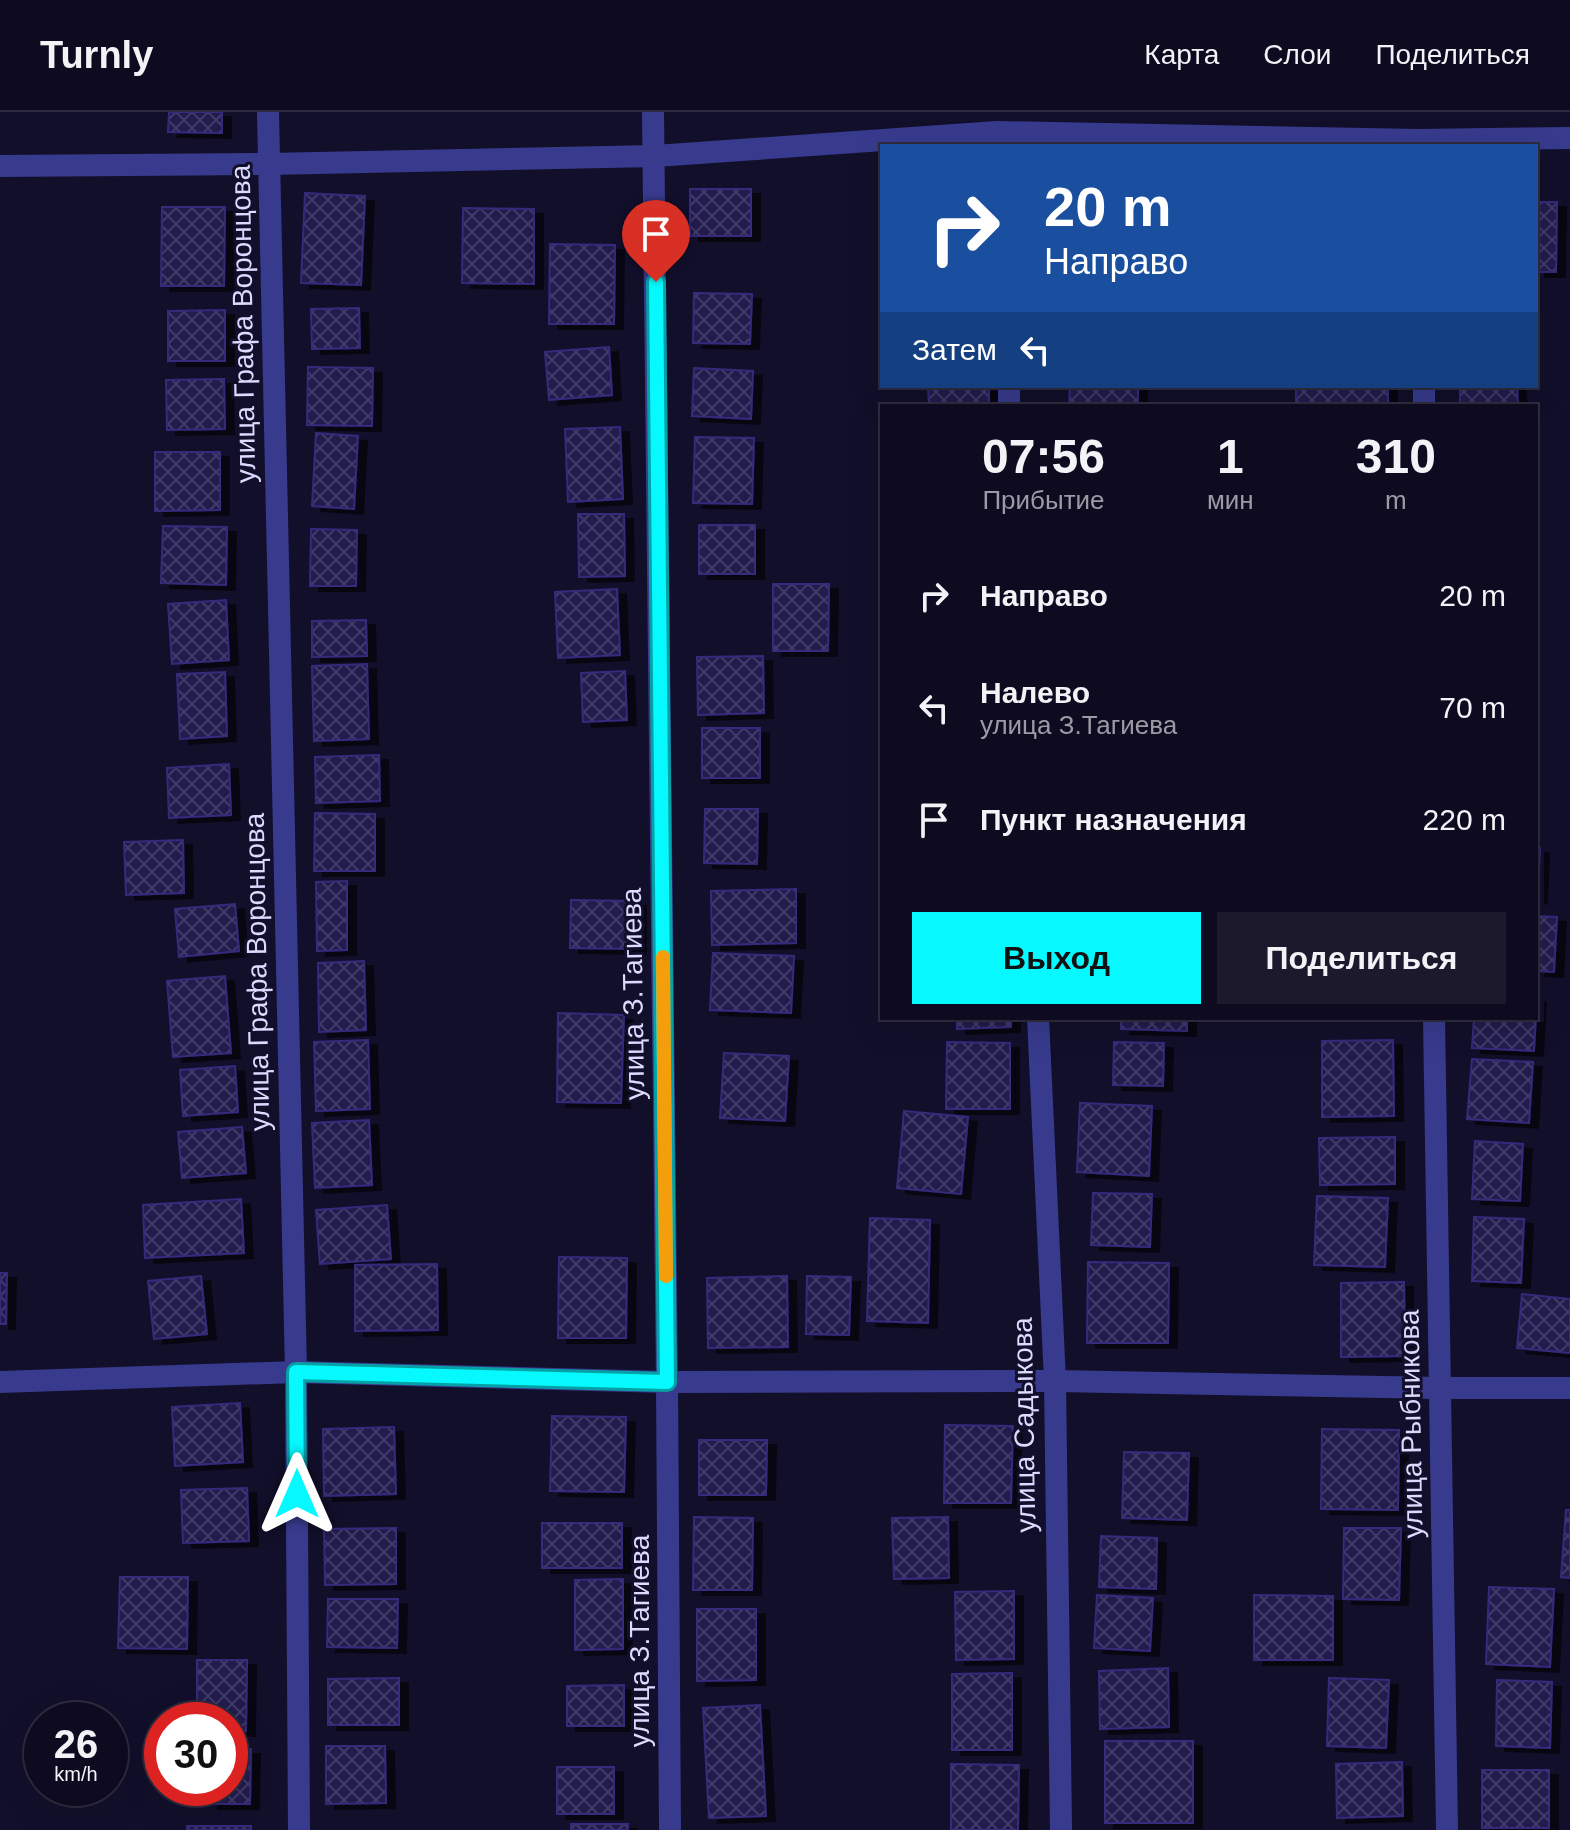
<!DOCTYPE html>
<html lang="ru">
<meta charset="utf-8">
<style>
:root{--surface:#0e0b20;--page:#1c192d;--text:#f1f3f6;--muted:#9b9ba5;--line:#2e2b3e;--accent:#06f9ff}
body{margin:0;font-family:Helvetica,sans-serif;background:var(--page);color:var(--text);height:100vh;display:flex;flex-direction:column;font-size:30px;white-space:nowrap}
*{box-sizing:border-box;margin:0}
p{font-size:26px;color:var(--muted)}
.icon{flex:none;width:44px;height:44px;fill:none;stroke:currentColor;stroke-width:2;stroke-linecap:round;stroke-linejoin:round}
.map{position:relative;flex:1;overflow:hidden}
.side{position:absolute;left:880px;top:292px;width:658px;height:616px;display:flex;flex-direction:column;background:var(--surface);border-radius:0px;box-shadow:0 8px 32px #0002,0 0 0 2px var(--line)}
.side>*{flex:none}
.guide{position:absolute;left:880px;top:32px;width:658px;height:244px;border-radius:0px;box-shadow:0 8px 32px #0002,0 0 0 2px var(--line);background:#1a4fa0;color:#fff;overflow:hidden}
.speed{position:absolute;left:24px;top:1590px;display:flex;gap:16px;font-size:40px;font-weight:700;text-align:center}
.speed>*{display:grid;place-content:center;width:104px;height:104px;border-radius:50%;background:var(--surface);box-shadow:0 8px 32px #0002,0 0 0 2px var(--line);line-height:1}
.speed small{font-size:20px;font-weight:400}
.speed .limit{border:12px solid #d22;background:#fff;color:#111}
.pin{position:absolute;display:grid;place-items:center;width:68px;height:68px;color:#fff;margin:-82px -34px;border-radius:50% 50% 50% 0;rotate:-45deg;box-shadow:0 0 8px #0007}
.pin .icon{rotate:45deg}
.me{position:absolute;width:88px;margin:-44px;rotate:0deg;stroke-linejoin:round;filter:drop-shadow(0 0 6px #0008)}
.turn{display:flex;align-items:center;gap:28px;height:168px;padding:0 32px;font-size:36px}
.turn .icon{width:104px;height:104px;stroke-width:2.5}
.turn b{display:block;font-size:56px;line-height:68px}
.then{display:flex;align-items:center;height:76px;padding:0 32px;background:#0003;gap:16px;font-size:30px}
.eta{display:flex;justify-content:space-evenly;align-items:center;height:136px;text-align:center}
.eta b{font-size:48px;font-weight:700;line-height:56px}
.action{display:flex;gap:16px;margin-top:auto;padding:16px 32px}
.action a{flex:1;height:92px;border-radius:0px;background:var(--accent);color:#111;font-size:32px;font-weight:700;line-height:92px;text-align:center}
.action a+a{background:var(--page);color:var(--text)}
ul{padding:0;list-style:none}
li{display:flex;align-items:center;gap:24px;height:112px;padding:0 32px}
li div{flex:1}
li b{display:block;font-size:30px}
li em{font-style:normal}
header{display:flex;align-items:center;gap:48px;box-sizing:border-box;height:112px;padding:0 40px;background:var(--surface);border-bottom:2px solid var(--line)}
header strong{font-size:38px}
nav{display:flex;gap:44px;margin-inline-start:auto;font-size:28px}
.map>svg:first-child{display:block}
.building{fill:url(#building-cross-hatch);stroke:#342b7b;stroke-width:2;filter:url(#shadow)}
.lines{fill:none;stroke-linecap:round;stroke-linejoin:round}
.minor{stroke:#383b8d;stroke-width:22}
.route-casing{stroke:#04a2a6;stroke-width:20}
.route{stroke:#06f9ff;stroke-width:14}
.slow{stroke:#f59e0b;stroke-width:14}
.labels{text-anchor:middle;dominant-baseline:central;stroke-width:6;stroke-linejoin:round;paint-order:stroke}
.street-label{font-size:28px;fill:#dbdaff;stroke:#120f2b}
</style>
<header>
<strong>Turnly</strong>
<nav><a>Карта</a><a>Слои</a><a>Поделиться</a></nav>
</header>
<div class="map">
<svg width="1570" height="1718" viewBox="0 0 1570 1718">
<defs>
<pattern id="building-cross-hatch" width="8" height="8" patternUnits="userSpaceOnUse" patternTransform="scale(2)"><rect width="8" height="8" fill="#201a4d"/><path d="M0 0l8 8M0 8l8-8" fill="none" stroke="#403b68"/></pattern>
<filter id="shadow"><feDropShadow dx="9" dy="5" stdDeviation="0" flood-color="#0009"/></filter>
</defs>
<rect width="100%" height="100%" fill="#120f2b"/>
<g class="building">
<polygon points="169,0 222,0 222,21 168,20"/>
<rect x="690" y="77" width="61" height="47"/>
<polygon points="305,81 365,84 361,173 301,171"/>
<polygon points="1536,90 1557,90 1556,160 1536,160"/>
<polygon points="162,95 225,95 224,174 161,174"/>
<polygon points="463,96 534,97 534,172 462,171"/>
<polygon points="550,132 615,133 614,212 549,212"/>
<polygon points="694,181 752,182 750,232 693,231"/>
<polygon points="359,196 360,236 312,237 311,197"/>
<polygon points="225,198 225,249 168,249 168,199"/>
<polygon points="609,235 612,283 549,288 545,240"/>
<polygon points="308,255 373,256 372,314 307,313"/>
<polygon points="694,256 753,259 751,307 692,304"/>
<polygon points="224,267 225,317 167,318 166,268"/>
<polygon points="928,274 989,274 989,294 929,294"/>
<polygon points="1070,274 1138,274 1138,294 1069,294"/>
<rect x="1296" y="274" width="92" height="20"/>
<polygon points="1460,274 1517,274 1518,294 1460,294"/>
<polygon points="620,315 623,387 568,390 565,317"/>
<polygon points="316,321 358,324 354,397 312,394"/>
<polygon points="695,325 754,326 752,392 693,391"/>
<polygon points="155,340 220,340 220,398 155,399"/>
<polygon points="578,402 624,402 625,464 579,465"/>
<rect x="699" y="413" width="56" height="49"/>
<polygon points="163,414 227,415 226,473 161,471"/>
<polygon points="311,417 357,418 356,474 310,474"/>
<polygon points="773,472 829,472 828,539 773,539"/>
<polygon points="617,477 620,543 558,546 555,480"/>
<polygon points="226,488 229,548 172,552 168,492"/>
<polygon points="366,508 367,544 312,545 312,509"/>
<polygon points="763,544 764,601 698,603 697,545"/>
<polygon points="367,552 369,627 314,629 312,554"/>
<polygon points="625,559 627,608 583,610 581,561"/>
<polygon points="225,560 227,624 180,627 177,562"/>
<rect x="702" y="616" width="58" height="50"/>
<polygon points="379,643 380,689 316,691 315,645"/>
<polygon points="229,652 231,703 169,706 167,656"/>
<polygon points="705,697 758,697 757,752 704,751"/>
<polygon points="315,701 375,702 375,759 314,759"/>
<polygon points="183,728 184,781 126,783 124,730"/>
<polygon points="1536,736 1540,736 1538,787 1536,786"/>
<polygon points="347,769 347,838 317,839 316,770"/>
<polygon points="796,777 796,831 712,833 711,779"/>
<polygon points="571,788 637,789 637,837 570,836"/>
<polygon points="235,792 239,839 179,845 175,797"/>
<polygon points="1536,804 1557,805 1554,860 1536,859"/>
<polygon points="713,841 794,844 791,901 710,898"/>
<polygon points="364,849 366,918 319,920 318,851"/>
<polygon points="225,864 231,941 173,945 167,869"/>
<polygon points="1536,885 1537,885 1534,939 1472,936 1474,906 1536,906"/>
<polygon points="558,901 624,903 621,991 557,990"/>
<polygon points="957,906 1011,906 1011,915 957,917"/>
<polygon points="1121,906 1187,906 1187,919 1121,917"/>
<polygon points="368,928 370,997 316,999 314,930"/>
<polygon points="1393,928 1394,1004 1322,1005 1322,929"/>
<polygon points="947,930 1010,931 1010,997 946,997"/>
<polygon points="1114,930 1164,931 1163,974 1113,973"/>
<polygon points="724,941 789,944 785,1009 720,1006"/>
<polygon points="1472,947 1533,950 1529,1011 1467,1007"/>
<polygon points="235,954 238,1000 183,1004 180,958"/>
<polygon points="1080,991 1152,994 1149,1064 1077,1060"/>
<polygon points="904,999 968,1005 961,1082 897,1076"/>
<polygon points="369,1008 372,1073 315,1076 312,1011"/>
<polygon points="242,1015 246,1061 182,1066 178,1020"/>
<polygon points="1395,1025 1395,1072 1320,1073 1319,1026"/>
<polygon points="1475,1029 1523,1032 1520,1089 1472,1087"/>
<polygon points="1093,1081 1152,1082 1150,1135 1091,1133"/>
<polygon points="1317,1084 1388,1086 1385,1155 1314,1153"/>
<polygon points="241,1087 244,1141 145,1146 143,1093"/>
<polygon points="387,1093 391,1147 320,1152 316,1098"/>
<polygon points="1474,1105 1524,1107 1521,1171 1472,1169"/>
<polygon points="870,1106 930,1108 928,1211 867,1209"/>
<polygon points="559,1145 627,1146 626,1226 558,1226"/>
<polygon points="1088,1150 1169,1151 1168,1231 1087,1231"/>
<polygon points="437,1152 438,1218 355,1219 355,1153"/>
<polygon points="0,1161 7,1161 6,1212 0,1212"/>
<polygon points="201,1164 207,1222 154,1227 148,1169"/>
<polygon points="787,1164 788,1235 708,1236 707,1166"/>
<polygon points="807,1164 851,1165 849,1223 806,1222"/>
<polygon points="1404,1170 1405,1244 1341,1245 1341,1171"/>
<polygon points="1522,1182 1570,1187 1570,1241 1517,1236"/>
<polygon points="240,1291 243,1350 175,1354 172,1295"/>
<polygon points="552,1304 626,1305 624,1380 550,1379"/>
<polygon points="945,1313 1013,1314 1011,1391 944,1391"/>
<polygon points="394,1315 396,1382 324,1384 323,1317"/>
<polygon points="1322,1317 1399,1318 1398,1398 1321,1397"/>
<polygon points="699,1328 767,1328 766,1383 699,1383"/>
<polygon points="1124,1340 1189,1341 1187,1408 1122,1406"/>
<polygon points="247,1376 249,1429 183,1431 181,1378"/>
<polygon points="1566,1398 1570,1398 1570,1466 1561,1465"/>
<polygon points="694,1405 753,1406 752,1478 693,1478"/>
<polygon points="948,1405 949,1466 894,1467 892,1406"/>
<rect x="542" y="1411" width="80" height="45"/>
<polygon points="396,1416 396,1472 325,1473 324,1417"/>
<polygon points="1344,1416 1401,1416 1399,1488 1343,1487"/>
<polygon points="1101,1424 1157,1426 1156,1477 1099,1475"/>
<polygon points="120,1465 188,1465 187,1537 118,1536"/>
<polygon points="623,1467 623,1537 575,1538 575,1468"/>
<polygon points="1489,1475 1554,1477 1550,1555 1486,1552"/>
<polygon points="1014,1479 1014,1547 956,1548 955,1480"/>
<polygon points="1097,1483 1153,1486 1150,1539 1094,1536"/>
<polygon points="1254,1483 1333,1484 1333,1548 1254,1548"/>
<polygon points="328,1487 398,1487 397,1536 327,1535"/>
<polygon points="697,1497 756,1497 756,1568 697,1569"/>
<polygon points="197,1548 247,1548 246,1619 230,1619 230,1608 197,1608"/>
<polygon points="1168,1556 1169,1615 1100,1617 1099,1559"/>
<polygon points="1012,1561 1012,1638 952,1638 952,1562"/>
<polygon points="399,1566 399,1613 328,1613 328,1567"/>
<polygon points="1329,1566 1389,1568 1386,1636 1327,1634"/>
<polygon points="1497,1568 1552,1570 1550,1636 1496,1634"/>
<polygon points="624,1573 624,1614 567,1614 567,1574"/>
<polygon points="760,1593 766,1704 709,1706 703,1596"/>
<rect x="1105" y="1629" width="88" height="82"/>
<polygon points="326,1634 385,1634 386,1691 326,1692"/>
<polygon points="230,1637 251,1637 250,1692 209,1692 209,1676 230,1676"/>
<polygon points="1402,1650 1403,1704 1337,1706 1336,1652"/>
<polygon points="951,1652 1019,1653 1018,1718 951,1718"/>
<rect x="557" y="1655" width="57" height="47"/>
<rect x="1482" y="1658" width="67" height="58"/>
<rect x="571" y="1712" width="57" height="6"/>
<rect x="187" y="1714" width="64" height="4"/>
</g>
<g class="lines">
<g class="minor">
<polyline points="268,0 296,1260 299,1718"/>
<polyline points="653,0 667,1270 670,1718"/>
<polyline points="0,54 269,52 655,44 997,20 1419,28 1570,26"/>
<polyline points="1009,274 1009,294"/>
<polyline points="1424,274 1424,294"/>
<polyline points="1038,906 1055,1269 1061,1718"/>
<polyline points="1434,906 1447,1718"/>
<polyline points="0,1270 296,1260 667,1270 1055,1269 1440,1276 1570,1276"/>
</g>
</g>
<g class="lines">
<defs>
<polyline id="route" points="297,1382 296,1260 667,1270 656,170"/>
</defs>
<use href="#route" class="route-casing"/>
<use href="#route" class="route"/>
<polyline class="slow" points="663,845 666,1164"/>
</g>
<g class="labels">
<g class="street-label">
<text transform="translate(243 212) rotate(-91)">улица Графа Воронцова</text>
<text transform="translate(257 860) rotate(-91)">улица Графа Воронцова</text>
<text transform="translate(633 882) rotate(-91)">улица З.Тагиева</text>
<text transform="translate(1411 1312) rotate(-91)">улица Рыбникова</text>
<text transform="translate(1024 1313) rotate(-91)">улица Садыкова</text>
<text transform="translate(639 1529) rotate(-90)">улица З.Тагиева</text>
</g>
</g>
</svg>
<div class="speed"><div>26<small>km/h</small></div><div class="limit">30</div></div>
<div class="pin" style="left:656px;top:170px;background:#d93025"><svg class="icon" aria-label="arrive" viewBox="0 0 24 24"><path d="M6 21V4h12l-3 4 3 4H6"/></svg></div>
<svg class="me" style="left:297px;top:1382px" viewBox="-20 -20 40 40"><path d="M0-17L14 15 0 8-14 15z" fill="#06f9ff" stroke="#fff" stroke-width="4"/></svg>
<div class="guide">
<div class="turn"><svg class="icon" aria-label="right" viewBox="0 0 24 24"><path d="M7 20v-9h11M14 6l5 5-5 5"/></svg><div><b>20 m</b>Направо</div></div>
<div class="then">Затем<svg class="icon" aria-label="left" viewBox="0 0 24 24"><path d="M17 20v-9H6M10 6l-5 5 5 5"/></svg></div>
</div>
<section class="side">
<div class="eta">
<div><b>07:56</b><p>Прибытие</p></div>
<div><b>1</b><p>мин</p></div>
<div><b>310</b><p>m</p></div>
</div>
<ul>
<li><svg class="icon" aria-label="right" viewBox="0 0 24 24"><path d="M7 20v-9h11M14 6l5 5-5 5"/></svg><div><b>Направо</b></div><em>20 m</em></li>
<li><svg class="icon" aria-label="left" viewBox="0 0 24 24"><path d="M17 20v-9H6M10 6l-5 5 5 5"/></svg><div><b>Налево</b><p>улица З.Тагиева</p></div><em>70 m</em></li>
<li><svg class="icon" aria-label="arrive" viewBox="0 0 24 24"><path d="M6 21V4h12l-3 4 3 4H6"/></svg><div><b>Пункт назначения</b></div><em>220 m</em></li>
</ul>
<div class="action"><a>Выход</a><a>Поделиться</a></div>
</section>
</div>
